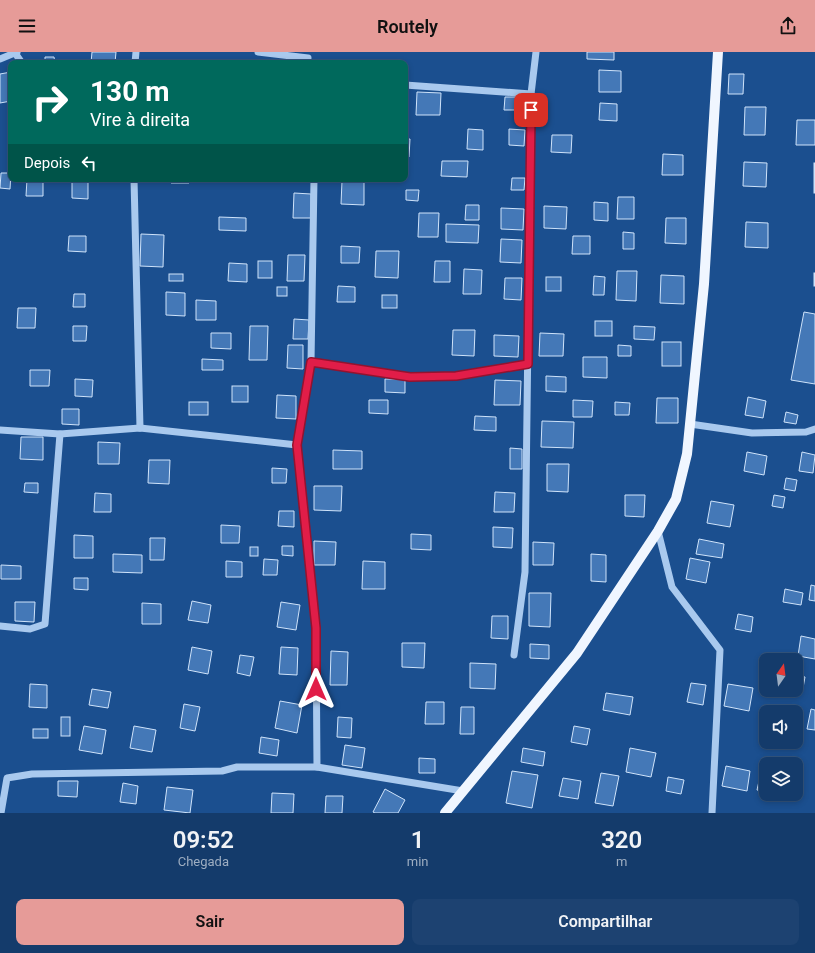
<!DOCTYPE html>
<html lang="pt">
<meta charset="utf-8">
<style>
:root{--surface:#143b6b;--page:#1d4271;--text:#f1f3f6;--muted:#9dadc1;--line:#33557e;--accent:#e69b98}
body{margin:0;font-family:Roboto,sans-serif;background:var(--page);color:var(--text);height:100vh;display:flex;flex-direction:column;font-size:15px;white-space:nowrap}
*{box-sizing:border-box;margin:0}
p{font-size:13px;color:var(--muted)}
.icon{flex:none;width:22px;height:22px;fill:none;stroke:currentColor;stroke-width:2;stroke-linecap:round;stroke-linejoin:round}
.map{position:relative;height:761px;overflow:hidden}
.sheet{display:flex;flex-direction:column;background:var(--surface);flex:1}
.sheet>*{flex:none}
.top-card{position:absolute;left:8px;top:8px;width:400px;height:122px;border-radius:8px;box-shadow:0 2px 6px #0003,0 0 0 1px var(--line);background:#00695c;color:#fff;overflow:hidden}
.needle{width:26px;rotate:14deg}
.buttons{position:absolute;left:759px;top:601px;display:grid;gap:8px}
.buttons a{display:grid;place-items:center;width:44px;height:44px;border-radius:8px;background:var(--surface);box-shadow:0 2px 6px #0003,0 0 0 1px var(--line);font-size:20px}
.pin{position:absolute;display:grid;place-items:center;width:34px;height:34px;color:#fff;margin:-17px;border-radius:8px;box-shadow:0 2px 6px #0006}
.me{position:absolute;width:44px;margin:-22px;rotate:0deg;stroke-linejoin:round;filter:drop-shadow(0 0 3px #0008)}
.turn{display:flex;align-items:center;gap:14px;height:84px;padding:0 16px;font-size:18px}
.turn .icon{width:52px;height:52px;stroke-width:2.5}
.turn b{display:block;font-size:28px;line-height:34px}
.then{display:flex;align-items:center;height:38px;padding:0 16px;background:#0003;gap:8px;font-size:15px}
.eta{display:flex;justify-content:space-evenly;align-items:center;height:68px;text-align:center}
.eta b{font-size:24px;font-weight:600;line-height:28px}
.cta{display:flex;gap:8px;margin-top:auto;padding:8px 16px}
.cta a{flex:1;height:46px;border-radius:8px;background:var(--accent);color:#111;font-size:16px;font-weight:600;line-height:46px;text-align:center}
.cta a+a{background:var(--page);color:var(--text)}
header{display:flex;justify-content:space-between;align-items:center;height:52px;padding:0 16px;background:var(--accent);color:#111;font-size:18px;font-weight:600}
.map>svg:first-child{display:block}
.building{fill:#4478b7;stroke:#cfe3fa}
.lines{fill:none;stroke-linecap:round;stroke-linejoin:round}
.minor{stroke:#a9c9ee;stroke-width:7}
.major{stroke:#f0f6ff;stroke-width:10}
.route-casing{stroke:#92132f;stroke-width:10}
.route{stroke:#e11d48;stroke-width:7}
</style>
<header><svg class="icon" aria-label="menu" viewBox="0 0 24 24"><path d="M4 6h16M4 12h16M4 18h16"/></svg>Routely<svg class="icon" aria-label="share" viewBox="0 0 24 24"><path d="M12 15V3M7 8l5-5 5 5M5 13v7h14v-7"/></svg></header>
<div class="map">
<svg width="815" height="761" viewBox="0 0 815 761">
<rect width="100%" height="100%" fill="#1b4f8f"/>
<g class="building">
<polygon points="92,0 116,0 115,11 91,11"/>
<polygon points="587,0 614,0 614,8 587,7"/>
<polygon points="45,5 54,5 55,11 45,11"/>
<polygon points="599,18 621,19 621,40 599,40"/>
<polygon points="11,20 11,49 0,51 0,22"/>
<polygon points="729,22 744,22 743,42 728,42"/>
<polygon points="417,40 441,41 440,63 416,63"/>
<polygon points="505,45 524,45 524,58 504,58"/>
<polygon points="600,51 617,52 617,69 599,68"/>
<polygon points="745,55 766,55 765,83 744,83"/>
<polygon points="797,68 815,68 815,93 796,93"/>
<polygon points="468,77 483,78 483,98 467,97"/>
<polygon points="509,77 525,78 524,94 509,93"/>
<polygon points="552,83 572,83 571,101 551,100"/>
<polygon points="405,87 410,87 409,105 405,105"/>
<polygon points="663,102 683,103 683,123 662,123"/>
<polygon points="442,109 468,109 467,125 441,124"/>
<polygon points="744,110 767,111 766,135 743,134"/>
<rect x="814" y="111" width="1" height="30"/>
<polygon points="1,121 11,121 10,137 0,136"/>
<polygon points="512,126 525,126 524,138 511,138"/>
<polygon points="27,127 43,127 43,144 26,144"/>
<polygon points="171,127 190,127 189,131 171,131"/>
<polygon points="342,129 364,129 364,153 341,152"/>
<polygon points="72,130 88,130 88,147 72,146"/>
<polygon points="406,138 419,138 418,149 406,148"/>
<polygon points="294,141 311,142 311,166 293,166"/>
<polygon points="618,145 634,145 634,167 617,167"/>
<polygon points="594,150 608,151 608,169 594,168"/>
<polygon points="466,153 479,153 479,168 465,168"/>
<polygon points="544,154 567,155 566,177 544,176"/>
<polygon points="501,156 524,157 523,178 501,177"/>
<polygon points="419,161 439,161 438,185 418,185"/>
<polygon points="219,165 246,166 246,179 219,178"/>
<polygon points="666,166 686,166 686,192 665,191"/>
<polygon points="746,170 768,171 768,196 745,195"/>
<polygon points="446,172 479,173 478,191 446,190"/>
<polygon points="623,180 634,181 634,197 623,197"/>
<polygon points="141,182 164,183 163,215 140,214"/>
<polygon points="69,184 86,184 86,200 68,199"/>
<polygon points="573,184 590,184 590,202 572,202"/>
<polygon points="501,187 522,188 521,211 500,210"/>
<polygon points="341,194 360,195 359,211 341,211"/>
<polygon points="376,199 399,199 398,226 375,225"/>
<polygon points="288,203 305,203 304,229 287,229"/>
<rect x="258" y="209" width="14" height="17"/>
<polygon points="435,209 450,209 450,230 434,230"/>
<polygon points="229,211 247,212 247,230 228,229"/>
<polygon points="464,217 482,218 481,242 463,242"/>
<polygon points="617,219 637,219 636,249 616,248"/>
<rect x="814" y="221" width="1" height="13"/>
<rect x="169" y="222" width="14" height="7"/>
<polygon points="661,223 684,224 684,252 660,251"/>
<polygon points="594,224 605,225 604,243 593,243"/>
<rect x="546" y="225" width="15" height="14"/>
<polygon points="505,226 522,226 521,248 504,247"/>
<polygon points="338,234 355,235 355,250 337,250"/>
<rect x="277" y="235" width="10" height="9"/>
<polygon points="166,240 185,241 185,264 166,263"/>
<polygon points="74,242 85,242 85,255 73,255"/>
<rect x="382" y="243" width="15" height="13"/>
<polygon points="196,248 216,249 216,268 196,268"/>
<polygon points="18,256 36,256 35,276 17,276"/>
<polygon points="804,260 815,262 815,332 791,328"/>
<polygon points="294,267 309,268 308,287 293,287"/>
<rect x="595" y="269" width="17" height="15"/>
<polygon points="73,274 87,274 86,289 73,289"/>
<polygon points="250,274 268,274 267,308 249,308"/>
<polygon points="634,274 655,275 654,288 634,287"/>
<polygon points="453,278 475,278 474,304 452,303"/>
<polygon points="211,281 231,281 231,297 211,296"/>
<polygon points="540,281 564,282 563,304 539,304"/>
<polygon points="494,283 519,284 518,305 494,304"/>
<rect x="662" y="290" width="19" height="24"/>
<polygon points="288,293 303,293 303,317 287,316"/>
<polygon points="618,293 631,294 631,304 618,304"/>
<polygon points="583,305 607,305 607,326 583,325"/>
<polygon points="202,307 223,308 223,318 202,318"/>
<polygon points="30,318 50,318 49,334 30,334"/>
<polygon points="546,324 566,325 566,340 546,339"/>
<polygon points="75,327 93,328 92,345 75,344"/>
<polygon points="385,327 405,327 405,341 385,340"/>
<polygon points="495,328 521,329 520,353 494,353"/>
<rect x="232" y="334" width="16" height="16"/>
<polygon points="277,343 296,344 296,367 276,366"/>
<polygon points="748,345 766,349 763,366 745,363"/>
<polygon points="657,346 678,346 678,371 656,371"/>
<polygon points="369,348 388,348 388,362 369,361"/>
<polygon points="573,348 593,349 592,365 573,365"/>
<rect x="189" y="350" width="19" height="13"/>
<polygon points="615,350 630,351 629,363 615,363"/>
<polygon points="62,357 79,357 79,373 62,372"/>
<polygon points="786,360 798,363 796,372 784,370"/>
<polygon points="475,364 496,365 496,379 474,378"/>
<polygon points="542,369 574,370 573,396 541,395"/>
<polygon points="21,385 43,385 43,408 20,407"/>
<polygon points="98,390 120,391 119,412 98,412"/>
<polygon points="510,396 522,397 522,417 510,417"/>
<polygon points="333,398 362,399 362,417 333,417"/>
<polygon points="747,400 767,404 764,423 744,419"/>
<polygon points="802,400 815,403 813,421 799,419"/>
<polygon points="149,408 170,408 169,432 148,431"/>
<polygon points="547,412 569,412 568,440 547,439"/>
<polygon points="272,416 287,417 286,431 272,431"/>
<polygon points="786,426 797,428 795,439 784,437"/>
<polygon points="25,431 38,431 38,441 24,440"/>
<polygon points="314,434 342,434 341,459 314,458"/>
<polygon points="495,440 515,441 514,460 494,460"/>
<polygon points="95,441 111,442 111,460 94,460"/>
<polygon points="625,443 645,443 644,465 625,464"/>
<polygon points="774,443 785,445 783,456 772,454"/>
<polygon points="711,449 734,453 730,475 707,471"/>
<polygon points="279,459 294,459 294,475 278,474"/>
<polygon points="221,473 240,474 239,491 221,491"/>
<polygon points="493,475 513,476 512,496 493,495"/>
<polygon points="411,482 431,483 431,498 411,497"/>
<polygon points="74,483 93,484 93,506 74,506"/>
<polygon points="150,486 165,486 164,508 150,508"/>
<polygon points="699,487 724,492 722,506 696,502"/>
<polygon points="314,489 336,490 335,513 314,513"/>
<polygon points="533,490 554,491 553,513 533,513"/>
<polygon points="282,494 293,494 293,504 282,503"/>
<rect x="250" y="495" width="8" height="9"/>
<polygon points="113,502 142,503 142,521 113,520"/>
<polygon points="591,502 606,503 606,530 591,529"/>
<polygon points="690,506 710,510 706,531 686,527"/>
<polygon points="264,507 278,508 277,523 263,523"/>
<polygon points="226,509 242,510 242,525 226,525"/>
<polygon points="363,509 385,510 385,537 362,537"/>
<polygon points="1,513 21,514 21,527 1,527"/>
<polygon points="74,526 88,526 88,538 74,537"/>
<polygon points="811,533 815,534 815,549 809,548"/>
<polygon points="785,537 803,541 801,553 783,550"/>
<polygon points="529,541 551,541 550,575 529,574"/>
<polygon points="192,549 211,553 208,571 188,568"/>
<polygon points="15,550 35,550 34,570 15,569"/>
<polygon points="281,550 300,553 296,578 277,575"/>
<polygon points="142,551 161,552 161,572 142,572"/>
<polygon points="738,562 753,565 751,580 735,577"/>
<polygon points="492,564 508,564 508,587 491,586"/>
<polygon points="801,584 815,587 815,607 798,604"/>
<polygon points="402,591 425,591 424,616 402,615"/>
<polygon points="530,592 549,593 549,607 530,606"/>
<polygon points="192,595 212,599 208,622 188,618"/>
<polygon points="281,595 298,596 297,623 279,622"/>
<polygon points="331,599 348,600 347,633 330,633"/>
<polygon points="240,603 254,605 250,624 237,621"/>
<polygon points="470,611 496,612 495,637 470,636"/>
<polygon points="796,623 805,625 803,636 796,635"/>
<polygon points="691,631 706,633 703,653 687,650"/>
<polygon points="30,632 47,633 47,656 29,655"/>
<polygon points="728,632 753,636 749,659 724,654"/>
<polygon points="92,637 111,640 108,656 89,653"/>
<polygon points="606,641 633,645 630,663 603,658"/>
<polygon points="280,649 302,653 297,681 275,676"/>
<polygon points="426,650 444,650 444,672 425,672"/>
<polygon points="184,652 200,655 195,679 180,676"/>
<polygon points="461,655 474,655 474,682 460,682"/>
<polygon points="811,657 815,658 815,678 807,677"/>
<rect x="61" y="665" width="9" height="19"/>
<polygon points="338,665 352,666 351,686 337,685"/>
<polygon points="84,674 106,678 102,702 79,698"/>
<polygon points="134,674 156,678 152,700 130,696"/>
<polygon points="574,674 590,677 587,693 571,690"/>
<rect x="33" y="677" width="15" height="9"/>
<polygon points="261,685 279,688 277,704 259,701"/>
<polygon points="345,693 365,696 362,716 342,713"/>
<polygon points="523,696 545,700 543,714 521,710"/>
<polygon points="630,696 656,701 651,725 626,720"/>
<polygon points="419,706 435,707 435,721 419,721"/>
<polygon points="726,714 750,719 747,739 722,734"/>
<polygon points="796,716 799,717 797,729 796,729"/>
<polygon points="512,719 538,723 532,756 506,751"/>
<polygon points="601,721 619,724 613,754 595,751"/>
<polygon points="668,725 684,728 681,742 666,739"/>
<polygon points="563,726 581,729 578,747 559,744"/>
<polygon points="58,729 78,729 77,745 58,744"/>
<polygon points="759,729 766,731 766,740 757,738"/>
<polygon points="123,731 138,734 136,752 120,750"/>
<polygon points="167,735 193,738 190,761 164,758"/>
<polygon points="385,737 405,748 398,761 375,761 373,760"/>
<polygon points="272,741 294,742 293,761 271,761"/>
<polygon points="326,744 343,744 342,761 325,761"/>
</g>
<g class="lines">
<g class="minor">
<polyline points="258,0 308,6"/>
<polyline points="15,1 22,11"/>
<polyline points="0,7 17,0"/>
<polyline points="135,11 136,0"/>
<polyline points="405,33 531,42"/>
<polyline points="134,127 140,376"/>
<polyline points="314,127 311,310 297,393 316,575 317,715"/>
<polyline points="311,310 410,325 456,324 528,312"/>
<polyline points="690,372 752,381 806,380 815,377"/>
<polyline points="0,378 60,382 140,376 297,393"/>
<polyline points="658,479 672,535 720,598 712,761"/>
<polyline points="0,574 30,577 45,572 60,382"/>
<polyline points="514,603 525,520 531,42 536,0"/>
<polyline points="1,761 7,726 32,722 222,719 237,715 317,715 463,739"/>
</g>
<polyline class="major" points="445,761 577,601 658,479 676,447 687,402 704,232 718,0"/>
</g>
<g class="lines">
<defs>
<polyline id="route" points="316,637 316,576 297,393 311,310 410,325 456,324 528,312 531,58"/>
</defs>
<use href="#route" class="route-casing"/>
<use href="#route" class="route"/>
</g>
</svg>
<div class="buttons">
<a><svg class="needle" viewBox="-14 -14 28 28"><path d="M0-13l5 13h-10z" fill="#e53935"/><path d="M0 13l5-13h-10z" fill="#9dadc1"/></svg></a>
<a><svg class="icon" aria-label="sound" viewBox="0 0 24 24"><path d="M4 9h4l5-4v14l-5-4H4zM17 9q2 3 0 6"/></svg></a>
<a><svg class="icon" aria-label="layers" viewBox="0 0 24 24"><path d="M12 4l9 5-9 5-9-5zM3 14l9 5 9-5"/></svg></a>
</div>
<div class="pin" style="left:531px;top:58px;background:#d93025"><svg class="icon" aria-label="arrive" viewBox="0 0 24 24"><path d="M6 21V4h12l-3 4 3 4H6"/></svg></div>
<svg class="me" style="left:316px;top:637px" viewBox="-20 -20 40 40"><path d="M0-17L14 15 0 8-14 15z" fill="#e11d48" stroke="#fff" stroke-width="4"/></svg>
<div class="top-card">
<div class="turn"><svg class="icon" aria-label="right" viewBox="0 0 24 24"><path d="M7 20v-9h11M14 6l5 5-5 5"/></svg><div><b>130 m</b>Vire à direita</div></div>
<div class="then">Depois<svg class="icon" aria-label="left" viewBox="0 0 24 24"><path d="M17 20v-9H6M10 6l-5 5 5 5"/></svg></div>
</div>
</div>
<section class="sheet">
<div class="eta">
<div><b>09:52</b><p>Chegada</p></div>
<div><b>1</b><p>min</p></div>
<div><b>320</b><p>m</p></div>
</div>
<div class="cta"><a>Sair</a><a>Compartilhar</a></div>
</section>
